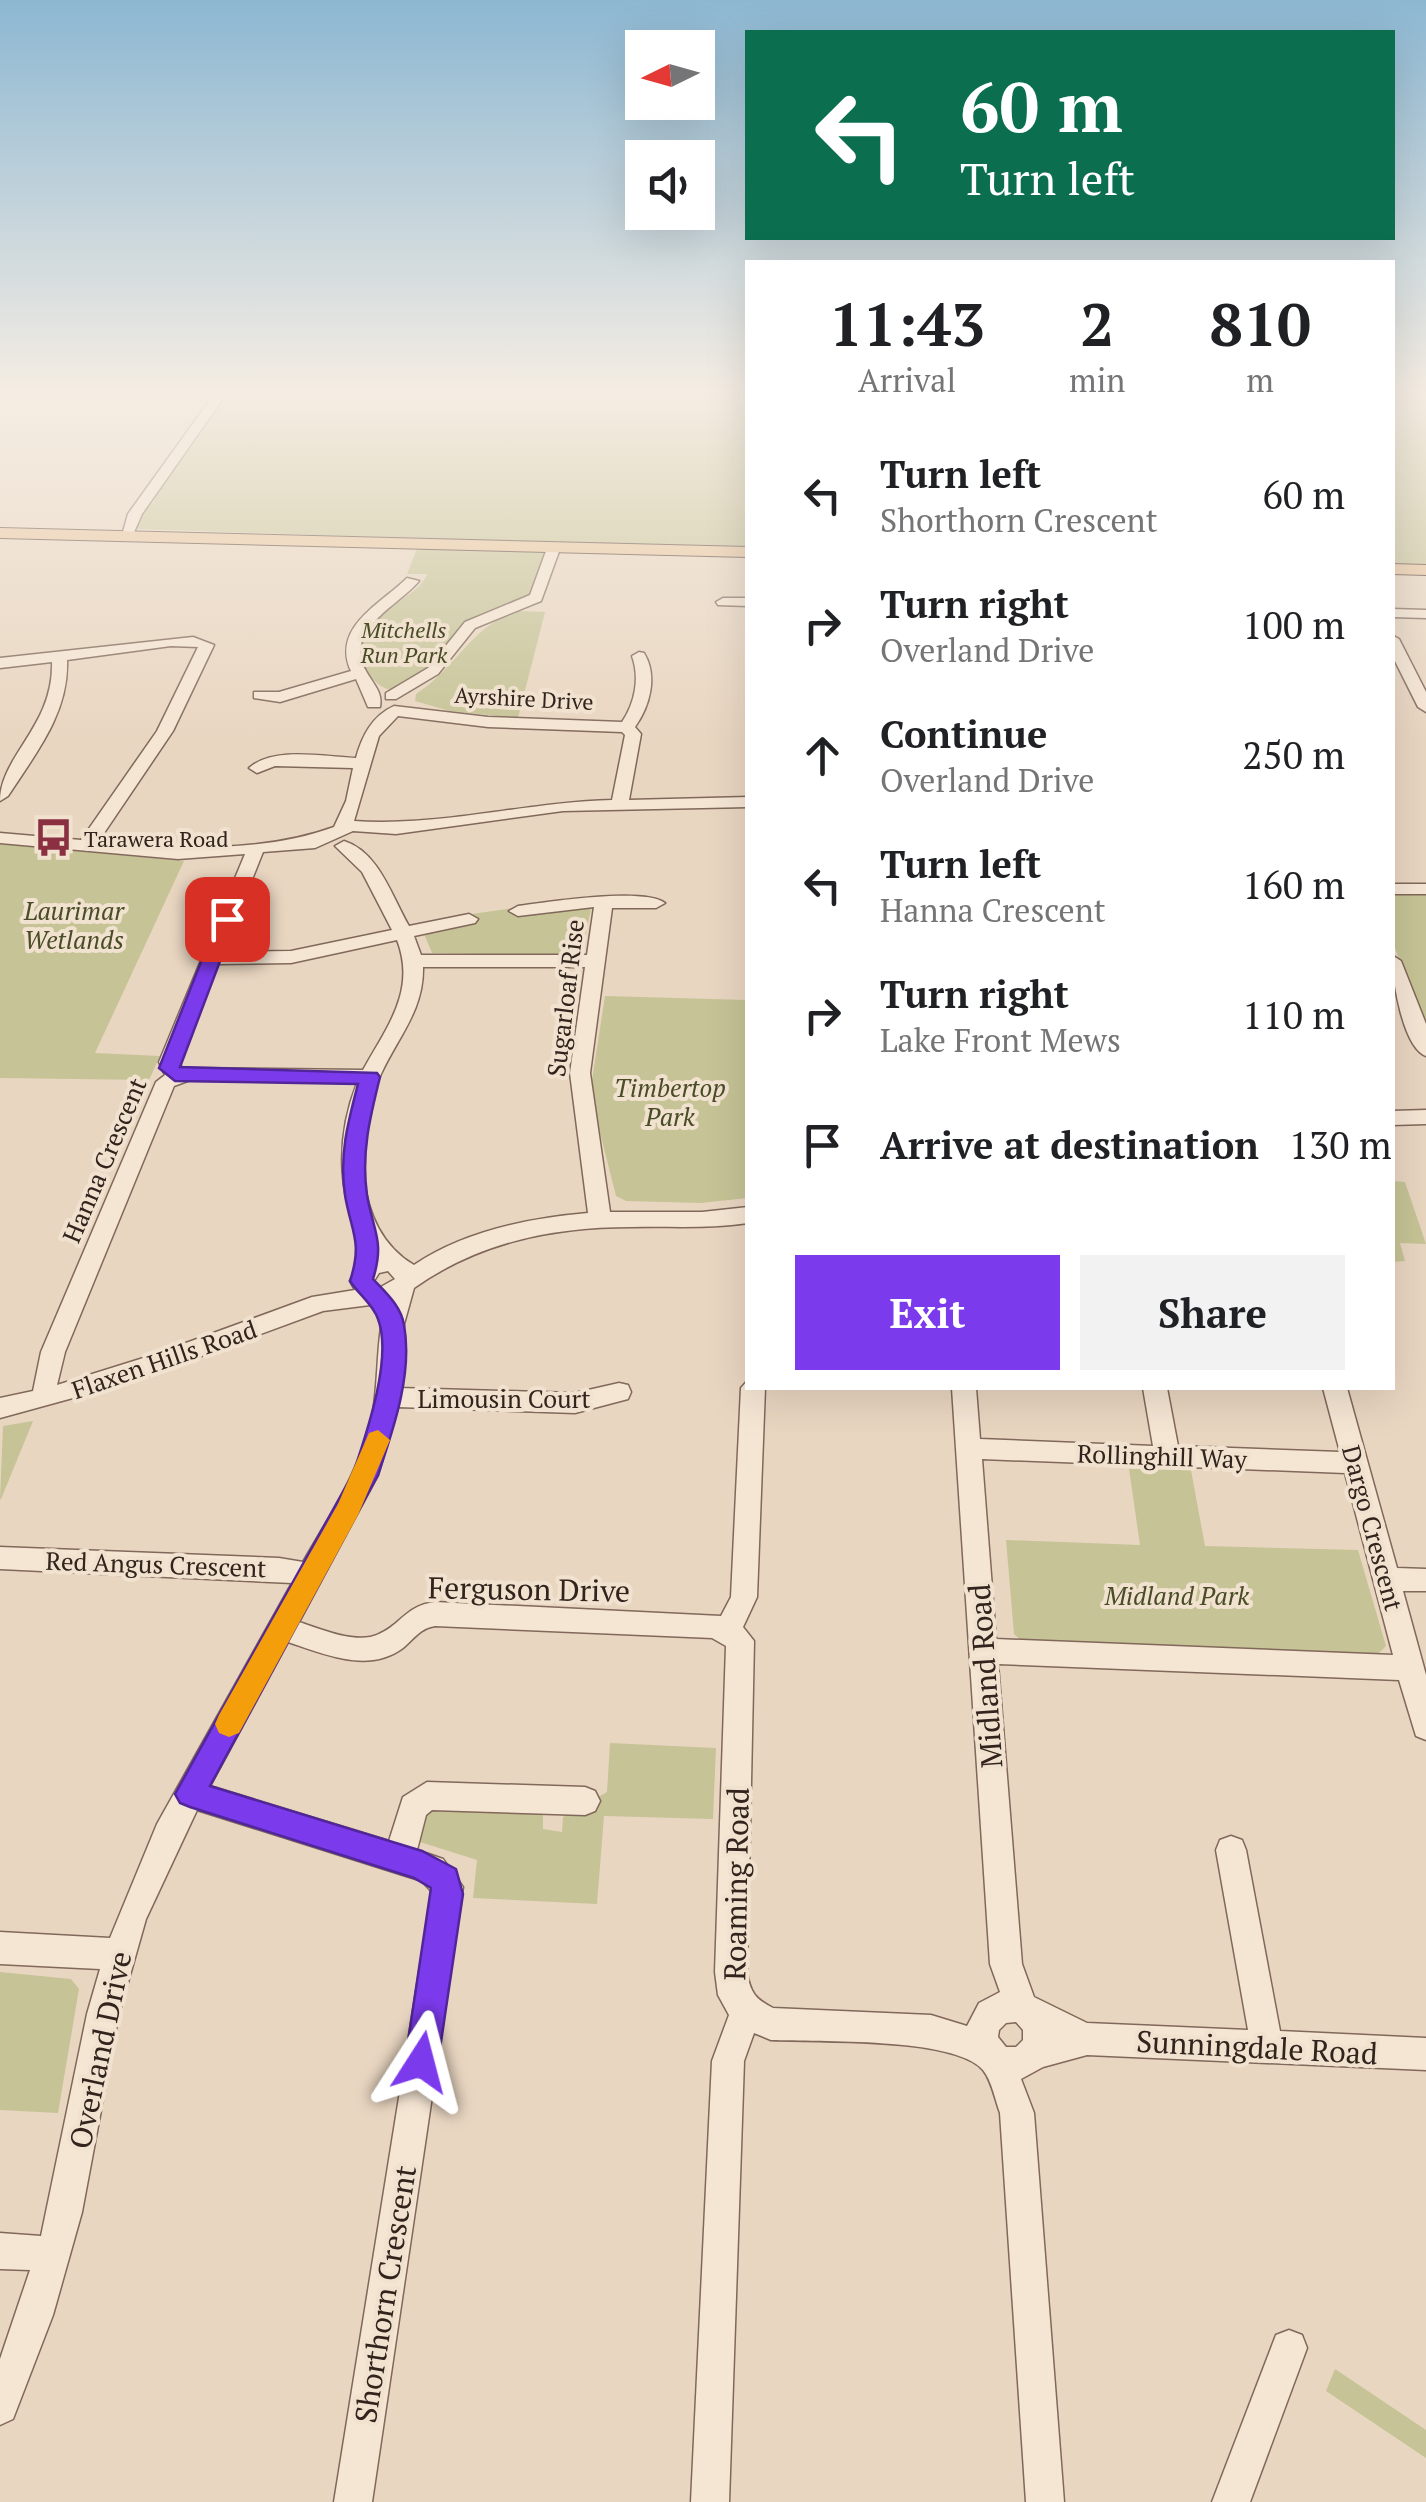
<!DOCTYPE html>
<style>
:root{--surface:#fff;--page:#f2f2f2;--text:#202124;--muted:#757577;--accent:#7c3aed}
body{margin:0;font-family:"PT Serif",serif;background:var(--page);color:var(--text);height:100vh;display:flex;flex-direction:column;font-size:38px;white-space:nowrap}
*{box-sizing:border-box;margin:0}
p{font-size:32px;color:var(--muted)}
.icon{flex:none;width:55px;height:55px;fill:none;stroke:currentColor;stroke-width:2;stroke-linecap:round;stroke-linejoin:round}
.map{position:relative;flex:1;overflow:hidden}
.side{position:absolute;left:745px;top:260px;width:650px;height:1130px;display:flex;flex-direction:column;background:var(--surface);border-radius:0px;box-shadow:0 10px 40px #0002}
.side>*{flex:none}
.top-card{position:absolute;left:745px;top:30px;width:650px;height:210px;border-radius:0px;box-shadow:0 10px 40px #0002;background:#0b6e4f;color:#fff;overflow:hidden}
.needle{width:65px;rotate:265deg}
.buttons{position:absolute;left:625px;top:30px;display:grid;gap:20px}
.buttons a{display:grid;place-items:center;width:90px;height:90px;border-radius:0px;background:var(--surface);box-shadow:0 10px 40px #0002;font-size:50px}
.pin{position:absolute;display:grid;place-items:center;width:85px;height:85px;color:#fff;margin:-42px;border-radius:20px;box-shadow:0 5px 15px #0006}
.me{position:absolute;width:110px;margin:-55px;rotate:9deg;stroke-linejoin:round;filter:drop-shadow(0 0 8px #0008)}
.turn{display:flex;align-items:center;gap:35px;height:210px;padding:0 50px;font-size:45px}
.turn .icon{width:130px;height:130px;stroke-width:2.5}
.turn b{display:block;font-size:70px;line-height:85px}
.eta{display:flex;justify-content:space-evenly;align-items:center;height:170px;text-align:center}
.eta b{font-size:60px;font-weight:700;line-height:70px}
.button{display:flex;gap:20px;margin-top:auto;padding:20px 50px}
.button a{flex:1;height:115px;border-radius:0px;background:var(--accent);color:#fff;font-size:40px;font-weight:700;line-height:115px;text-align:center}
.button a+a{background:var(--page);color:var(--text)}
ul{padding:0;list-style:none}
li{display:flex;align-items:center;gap:30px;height:130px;padding:0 50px}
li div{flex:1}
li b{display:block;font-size:38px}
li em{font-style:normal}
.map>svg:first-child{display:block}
.green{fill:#c6c396}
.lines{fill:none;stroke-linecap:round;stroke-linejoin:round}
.minor-casing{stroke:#81685a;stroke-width:3}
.major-casing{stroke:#4f382e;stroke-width:2}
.minor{fill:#f5e5d3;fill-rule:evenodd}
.major{fill:#eac49b;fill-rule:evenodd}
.route{fill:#7c3aed;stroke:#51269a;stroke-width:2.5}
.slow{fill:#f59e0b}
.labels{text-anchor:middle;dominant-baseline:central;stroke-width:8;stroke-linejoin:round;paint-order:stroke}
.far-park-label{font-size:22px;font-style:italic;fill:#494c26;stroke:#f1e2d0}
.far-street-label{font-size:22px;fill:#32241d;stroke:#f1e2d0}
.far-poi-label{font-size:22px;fill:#32241d;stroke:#f1e2d0;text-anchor:start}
.park-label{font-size:25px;font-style:italic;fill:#494c26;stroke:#f1e2d0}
.street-label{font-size:25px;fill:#32241d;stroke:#f1e2d0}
.near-street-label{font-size:30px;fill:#32241d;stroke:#f1e2d0}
</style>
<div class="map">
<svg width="1426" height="2502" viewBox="0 0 1426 2502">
<rect width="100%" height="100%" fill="#e9d6c1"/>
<g class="green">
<polygon points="227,390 747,390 747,549 135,529 138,515 154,502 159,486"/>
<polygon points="1393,390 1426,390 1426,568 1393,567"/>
<path d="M417,549l128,3 -15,44 -60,26 -28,35 -42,35c-15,-2 -24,-7 -33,-20 -35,-50 51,-69 60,-98h-20z"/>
<path d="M519,611l26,1 -27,106 -68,-7 -35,-10 1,-7c42,-27 55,-69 103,-83z"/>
<polygon points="0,844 184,861 95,1053 160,1056 149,1080 0,1078"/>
<polygon points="1393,892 1426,893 1426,1029 1393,943"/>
<polygon points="586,907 591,909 581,956 432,953 422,929 472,921 472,914 513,908 516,916"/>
<polygon points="605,996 747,1000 747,1198 701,1203 626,1201 616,1196 590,1093"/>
<polygon points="1393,1181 1405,1182 1426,1244 1400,1243 1405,1261 1393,1262"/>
<polygon points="33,1421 1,1499 0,1499 3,1426"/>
<polygon points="1129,1469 1191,1470 1205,1546 1358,1550 1386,1646 1374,1658 1028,1646 1014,1634 1006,1540 1140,1545"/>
<polygon points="610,1743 716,1748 713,1819 604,1816 597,1904 473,1898 477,1860 420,1842 424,1815 432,1807 543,1813 543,1829 562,1832 563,1817 607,1792"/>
<polygon points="0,1972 71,1979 79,1989 58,2113 0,2110"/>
<polygon points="1335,2369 1426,2430 1426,2458 1326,2391"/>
</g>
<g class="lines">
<defs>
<g id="minor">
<polygon points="217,390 229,390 142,514 131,539 121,539 128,514"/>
<polygon points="549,543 561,546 541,601 475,628 438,674 396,699 386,699 386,693 428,668 465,622 530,595"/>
<path d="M407,578l12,3c-22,26 -76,49 -53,90 7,13 17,21 14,36h-12l-12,-28 -76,23 -26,-4v-6h25l72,-21c-20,-44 30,-67 56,-93z"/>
<polygon points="723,598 748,598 748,606 718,605 716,602"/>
<polygon points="1392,609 1426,610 1426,618 1392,617"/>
<polygon points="1392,635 1399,639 1426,692 1426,712 1418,707 1392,655"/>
<path d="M193,637l21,8 -41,86 -75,111c77,6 162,12 236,-15l12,-26 7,-33 -78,-2 -18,7 -8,-5c25,-22 75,-11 107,-10 6,-22 16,-42 38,-52l94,11 134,5c13,-19 18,-44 10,-66l7,-4 5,1c14,23 6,53 -9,74l6,7 -12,66 119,-3v10l-185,4 -167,23 -43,-3 -38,17 -52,4 -40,100 68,-1 101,-21 -30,-58 -27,-26 9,-5c35,11 48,56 65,85l60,-12 9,5 -3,4 -61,13 7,19h166l7,-48 -76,9 -9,-5 9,-5c30,-4 126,-19 147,-3l-9,5h-44l-22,165 20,139h92l46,-5v16c-39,6 -77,3 -116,4 -79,0 -153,15 -218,61l-10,36 -5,64 176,5 44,-10 9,2 3,7 -3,7 -53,14 -177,-6 -20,68 -79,147c22,7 57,23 80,12 23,-10 26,-28 56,-32l286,14 10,-19 10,-209 7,-8v8h17l-8,209 -14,30 11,14 -7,331c3,20 8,27 26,36l158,7 36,11 12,-23 21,-11 -10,-28 -38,-576h24l4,51 173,7 -10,-58h24l11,58 162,6 -17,-64h24l50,180 29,1v22h-23l23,84v65l-10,-4 -17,-56 -401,-16 24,300 12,33 53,26 161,7 -32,-180 4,-10 11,-4 11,4 4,10 34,181 146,7v32l-339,-15 -44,12 -22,12 13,34 30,389h-38l-26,-389c-5,-13 -8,-32 -17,-43 -28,-33 -166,-28 -212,-30l-17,-7 -10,28 -15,441h-38l21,-441 17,-46 -11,-20 -3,-23 11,-326 -14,-8 -277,-12c-15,2 -21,13 -32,22 -35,26 -79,6 -115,-6l-78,144 179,55 14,-44 24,-15 158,5 10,4 5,10 -5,10 -10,4 -153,-5 -6,5 -9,35 26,9 20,28 -91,615h-38l98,-610 -10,-11 -225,-71 -51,109 -27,95 -37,198 -29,103 -40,104 -13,6v-66l30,-89 -30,-1v-36l41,3 46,-222 13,-45 -100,-5v-32l110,6 47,-114 135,-241 -292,-14v-22l279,11 24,4c27,-47 60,-96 70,-150 6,-36 3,-73 13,-109l-63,8 -192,71 -131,36v-20l33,-7 8,-39 115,-270 9,-7 -6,-13 86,-208 -67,5 -178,-16v-10l81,7 76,-109 41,-84 -27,-1 -104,14c2,53 -31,93 -59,136l-8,5c0,-45 54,-75 52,-139l-52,6v-10zM398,716l90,11 134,5 3,3 -13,65c-86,2 -171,27 -258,21l25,-85zM397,940c20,51 -11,88 -34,130l-181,-2 -3,-6 39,-98 73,-1zM423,967h162l-15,106 18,140c-59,5 -124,18 -174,52 -63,-37 -60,-132 -33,-191 17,-37 43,-64 42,-107zM193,1079l164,4c-22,56 -22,125 17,174 -12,4 -18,13 -24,24l5,9 -43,7 -159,58 -96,30 8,-33 109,-266zM388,1271l7,8 -16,9 -5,-7 5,-8zM982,1459l363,14 48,182 -397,-16zM1016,2022l7,8v10l-7,7h-10l-8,-10 1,-7 7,-7z"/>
<rect x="1392" y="884" width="34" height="10"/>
<path d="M1392,955l9,6 25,63v32c-23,-8 -34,-77 -34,-101z"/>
<polygon points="1426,1110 1426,1124 1392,1125 1392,1111"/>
<polygon points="1289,2330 1302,2335 1307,2348 1250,2502 1212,2502 1276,2335"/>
</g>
<g id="major">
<polygon points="0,528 748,547 748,557 0,538"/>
<polygon points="1392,564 1426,565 1426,575 1392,574"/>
</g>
</defs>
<use href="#minor" class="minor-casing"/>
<use href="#major" class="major-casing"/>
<use href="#minor" class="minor"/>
<use href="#major" class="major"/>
</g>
<linearGradient id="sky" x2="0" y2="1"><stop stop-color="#8cb7d2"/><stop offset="0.53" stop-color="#f5ede3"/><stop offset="1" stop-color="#f5ede3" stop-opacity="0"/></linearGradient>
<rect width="1426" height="741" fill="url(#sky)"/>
<path class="route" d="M227,913l9,6 -56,148 197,6 3,4c-10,40 -19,76 -13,118 6,36 18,46 6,84 13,14 28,27 31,46 9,49 -11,105 -26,150l-168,311 212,65 34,18 7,25 -25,168 -5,12 -12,5 -11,-5 -5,-12 26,-174 -17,-10 -224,-71 -10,-4 -5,-9 178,-320c13,-39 40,-116 25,-155 -5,-15 -20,-25 -28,-38 13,-40 1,-49 -5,-86 -6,-40 3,-73 13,-111l-183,-3 -16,-13 59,-149z"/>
<polygon class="slow" points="378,1430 390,1440 358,1515 239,1733 229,1737 219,1733 215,1724 219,1715 338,1504 369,1433"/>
<defs>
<symbol id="bus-bare" viewBox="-9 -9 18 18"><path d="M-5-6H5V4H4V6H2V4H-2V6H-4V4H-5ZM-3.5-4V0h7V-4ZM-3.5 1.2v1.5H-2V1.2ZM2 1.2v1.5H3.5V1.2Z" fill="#8a3040" stroke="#f1e2d0" stroke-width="2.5" paint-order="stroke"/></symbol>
</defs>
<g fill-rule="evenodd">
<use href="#bus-bare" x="26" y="810" width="55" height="55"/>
</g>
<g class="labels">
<g class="far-park-label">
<text x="404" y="629">Mitchells<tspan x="404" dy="25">Run Park</tspan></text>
</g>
<g class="far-street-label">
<text transform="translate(524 698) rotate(3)">Ayrshire Drive</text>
</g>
<g class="far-poi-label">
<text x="84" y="838">Tarawera Road</text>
</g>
<g class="park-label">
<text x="74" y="910">Laurimar<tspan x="74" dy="29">Wetlands</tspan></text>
<text x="670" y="1087">Timbertop<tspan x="670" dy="29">Park</tspan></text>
<text x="1177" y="1595">Midland Park</text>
</g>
<g class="street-label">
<text transform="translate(565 998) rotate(-83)">Sugarloaf Rise</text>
<text transform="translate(104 1160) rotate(-67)">Hanna Crescent</text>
<text transform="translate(164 1359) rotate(-19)">Flaxen Hills Road</text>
<text x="504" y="1398">Limousin Court</text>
<text transform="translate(1162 1456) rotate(2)">Rollinghill Way</text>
<text transform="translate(1373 1528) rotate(75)">Dargo Crescent</text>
<text transform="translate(156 1564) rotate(2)">Red Angus Crescent</text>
</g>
<g class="near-street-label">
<text transform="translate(529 1589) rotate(1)">Ferguson Drive</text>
<text transform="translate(985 1676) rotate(-94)">Midland Road</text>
<text transform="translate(736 1884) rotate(-89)">Roaming Road</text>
<text transform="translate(1257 2047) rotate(3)">Sunningdale Road</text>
<text transform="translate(100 2050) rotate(-78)">Overland Drive</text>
<text transform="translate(385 2294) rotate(-81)">Shorthorn Crescent</text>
</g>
</g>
</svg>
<div class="buttons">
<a><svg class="needle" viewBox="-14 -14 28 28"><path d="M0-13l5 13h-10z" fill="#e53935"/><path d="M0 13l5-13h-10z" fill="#757577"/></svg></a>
<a><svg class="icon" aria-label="sound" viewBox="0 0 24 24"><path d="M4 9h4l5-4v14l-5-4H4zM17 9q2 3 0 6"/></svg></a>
</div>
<div class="pin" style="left:227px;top:919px;background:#d93025"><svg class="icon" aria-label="arrive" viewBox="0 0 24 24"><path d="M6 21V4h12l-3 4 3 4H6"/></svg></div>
<svg class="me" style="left:421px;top:2062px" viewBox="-20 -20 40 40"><path d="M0-17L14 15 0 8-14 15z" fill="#7c3aed" stroke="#fff" stroke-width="4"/></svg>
<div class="top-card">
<div class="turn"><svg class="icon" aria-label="left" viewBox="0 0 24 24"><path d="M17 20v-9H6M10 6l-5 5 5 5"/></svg><div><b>60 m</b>Turn left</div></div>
</div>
<section class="side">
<div class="eta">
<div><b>11:43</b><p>Arrival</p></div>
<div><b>2</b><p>min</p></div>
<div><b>810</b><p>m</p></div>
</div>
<ul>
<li><svg class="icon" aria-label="left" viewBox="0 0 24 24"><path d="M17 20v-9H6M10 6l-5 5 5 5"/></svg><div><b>Turn left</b><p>Shorthorn Crescent</p></div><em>60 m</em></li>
<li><svg class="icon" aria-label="right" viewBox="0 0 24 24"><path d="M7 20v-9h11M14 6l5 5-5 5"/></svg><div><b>Turn right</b><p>Overland Drive</p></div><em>100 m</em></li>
<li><svg class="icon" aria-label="ahead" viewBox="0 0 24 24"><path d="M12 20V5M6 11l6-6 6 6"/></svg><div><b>Continue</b><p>Overland Drive</p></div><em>250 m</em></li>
<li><svg class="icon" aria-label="left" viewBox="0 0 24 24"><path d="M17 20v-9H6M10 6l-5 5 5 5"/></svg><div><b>Turn left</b><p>Hanna Crescent</p></div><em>160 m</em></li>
<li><svg class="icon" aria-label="right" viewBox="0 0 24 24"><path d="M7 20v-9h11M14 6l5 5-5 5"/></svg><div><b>Turn right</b><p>Lake Front Mews</p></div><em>110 m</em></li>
<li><svg class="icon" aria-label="arrive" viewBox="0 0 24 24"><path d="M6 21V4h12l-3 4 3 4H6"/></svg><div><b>Arrive at destination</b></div><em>130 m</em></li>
</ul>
<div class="button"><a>Exit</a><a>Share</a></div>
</section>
</div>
